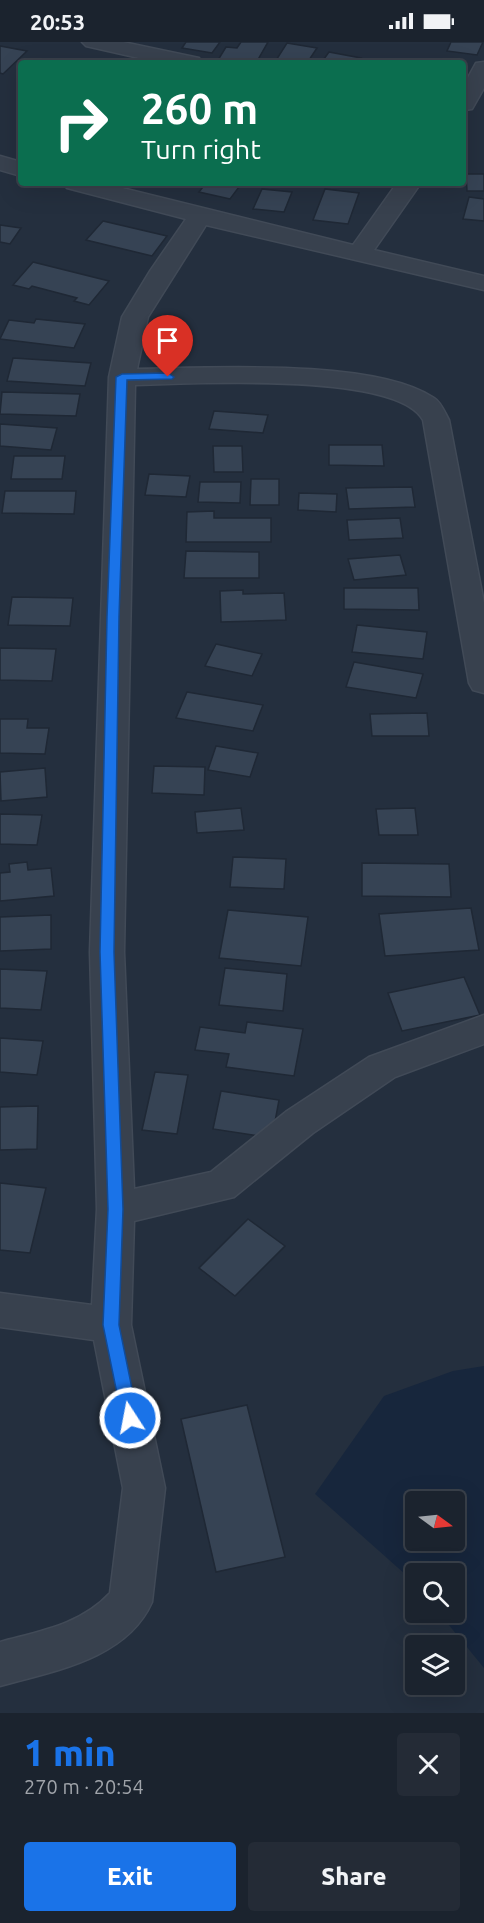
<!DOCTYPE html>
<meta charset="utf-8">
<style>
:root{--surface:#1b232e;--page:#242b36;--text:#f1f3f6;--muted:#a0a4aa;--line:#39404a;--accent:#1a73e8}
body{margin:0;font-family:Ubuntu,sans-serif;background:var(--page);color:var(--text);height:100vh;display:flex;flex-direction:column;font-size:22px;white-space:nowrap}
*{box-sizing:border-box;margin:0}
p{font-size:20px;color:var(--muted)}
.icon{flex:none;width:33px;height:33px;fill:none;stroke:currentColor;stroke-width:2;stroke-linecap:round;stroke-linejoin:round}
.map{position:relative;height:1671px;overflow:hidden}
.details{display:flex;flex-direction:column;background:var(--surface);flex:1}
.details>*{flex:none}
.guide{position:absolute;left:18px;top:18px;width:448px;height:126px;border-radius:6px;box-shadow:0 6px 24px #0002,0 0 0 2px var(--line);background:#0b6e4f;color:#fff;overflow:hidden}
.needle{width:39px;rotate:105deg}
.tools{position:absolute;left:405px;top:1449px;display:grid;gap:12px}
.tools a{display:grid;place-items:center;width:60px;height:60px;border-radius:6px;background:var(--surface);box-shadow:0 6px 24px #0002,0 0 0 2px var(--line);font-size:30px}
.pin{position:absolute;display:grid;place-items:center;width:51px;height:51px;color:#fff;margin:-62px -26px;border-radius:50% 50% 50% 0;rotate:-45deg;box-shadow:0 0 6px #0007}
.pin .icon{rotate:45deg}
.me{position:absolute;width:66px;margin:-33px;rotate:349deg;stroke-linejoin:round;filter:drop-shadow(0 0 4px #0008)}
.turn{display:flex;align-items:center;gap:21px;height:126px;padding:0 24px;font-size:27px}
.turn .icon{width:78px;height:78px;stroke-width:2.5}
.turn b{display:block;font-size:42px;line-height:51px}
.round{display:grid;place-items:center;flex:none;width:63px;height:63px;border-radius:6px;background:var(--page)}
.head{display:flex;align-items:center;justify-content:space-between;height:102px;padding:0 24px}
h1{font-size:36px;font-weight:800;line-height:45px;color:var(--accent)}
.cta{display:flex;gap:12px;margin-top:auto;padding:12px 24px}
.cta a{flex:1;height:69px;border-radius:6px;background:var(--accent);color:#fff;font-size:24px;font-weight:800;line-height:69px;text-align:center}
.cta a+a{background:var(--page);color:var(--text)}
.status{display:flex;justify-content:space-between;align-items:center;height:42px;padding:0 30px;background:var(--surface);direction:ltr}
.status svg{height:16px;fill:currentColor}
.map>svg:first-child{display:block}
.water{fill:#17263c;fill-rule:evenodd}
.building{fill:#364354;stroke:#1f2835;stroke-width:1.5}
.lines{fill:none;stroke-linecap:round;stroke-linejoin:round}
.minor-casing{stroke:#414a57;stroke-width:3}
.minor{fill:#38414e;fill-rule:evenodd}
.route{fill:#1a73e8;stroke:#114b97;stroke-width:1.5}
</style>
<div class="status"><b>20:53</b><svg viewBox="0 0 49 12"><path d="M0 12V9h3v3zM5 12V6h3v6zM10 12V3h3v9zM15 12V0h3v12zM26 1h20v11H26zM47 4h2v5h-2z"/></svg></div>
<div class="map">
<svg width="484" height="1671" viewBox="0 0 484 1671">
<rect width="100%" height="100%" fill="#242f3e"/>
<path class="water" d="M484,1324v302l-45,-55 15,-1v-38h-38l-1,9 -100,-89 69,-98 69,-25zM416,1460h38v38h-38z"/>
<g class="building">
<polygon points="186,0 220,0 212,11 182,6"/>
<polygon points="241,0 268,0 256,21 218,18 226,5 237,6"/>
<polygon points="451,0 483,0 477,13 447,9"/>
<polygon points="287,1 317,6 307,21 258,21 260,18 275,20"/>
<polygon points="0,4 27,9 3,32 0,31"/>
<polygon points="329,10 361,16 357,21 321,21"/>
<polygon points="466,132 484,132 484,149 467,149"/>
<polygon points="206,141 242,141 230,157 199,150"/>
<polygon points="262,147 292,150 284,170 253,167"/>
<polygon points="325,147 359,151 348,182 313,178"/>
<polygon points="469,155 484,157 484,179 463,177"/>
<polygon points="103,179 167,194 152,214 86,198"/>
<polygon points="0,183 21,186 10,202 0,200"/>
<polygon points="33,220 109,239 89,263 74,259 77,256 32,244 29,247 13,243"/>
<polygon points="36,277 85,282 74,306 0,297 9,278 34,281"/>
<polygon points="13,316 91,321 85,344 7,339"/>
<polygon points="2,350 80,352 76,374 0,372"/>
<polygon points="214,369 268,373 263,391 209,387"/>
<polygon points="0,382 57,386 51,408 0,404"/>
<polygon points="329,403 382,403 384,424 329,423"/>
<polygon points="213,404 242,404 243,430 214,430"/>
<polygon points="14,414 65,414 62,437 11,437"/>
<polygon points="149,432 190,434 186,455 145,453"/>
<polygon points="251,437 279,437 279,463 250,463"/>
<polygon points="200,440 241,440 240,461 198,460"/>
<polygon points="412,445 415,465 349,467 346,446"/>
<polygon points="5,449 76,449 74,472 2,471"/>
<polygon points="299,451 337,452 336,470 298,468"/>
<polygon points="214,469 214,476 271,476 271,500 186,500 187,470"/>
<polygon points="400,476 403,496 349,498 347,478"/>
<polygon points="186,509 259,510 259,536 184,536"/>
<polygon points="400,513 406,533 354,538 348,517"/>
<polygon points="344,546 418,546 419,568 344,567"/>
<polygon points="243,548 243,552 284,551 286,578 221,580 220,549"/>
<polygon points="12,555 73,556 70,584 8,583"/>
<polygon points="357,583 427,590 423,617 352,610"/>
<polygon points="216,602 262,612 252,634 205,624"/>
<polygon points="0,606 56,607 52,639 0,638"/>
<polygon points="354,620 423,632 416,656 346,645"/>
<polygon points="187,650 263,663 253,689 176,676"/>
<polygon points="427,671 429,694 372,694 370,672"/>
<polygon points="0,677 28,677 27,686 49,686 45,712 0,711"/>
<polygon points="216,704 258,711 250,735 208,728"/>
<polygon points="154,724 205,725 204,753 152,751"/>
<polygon points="45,726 47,755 1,759 0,730"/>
<polygon points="241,766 244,788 197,791 195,770"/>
<polygon points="415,766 418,793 379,793 376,767"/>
<polygon points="0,772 42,773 37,803 0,802"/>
<polygon points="233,815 286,817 284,847 230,845"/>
<polygon points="27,820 28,828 51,826 54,854 0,859 0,831 10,830 9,822"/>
<polygon points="362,821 449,822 451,855 362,854"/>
<polygon points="471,866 479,908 385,914 379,872"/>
<polygon points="228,868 308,875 301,924 219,916"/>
<polygon points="51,873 51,907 0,909 0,875"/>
<polygon points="225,926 287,932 283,969 219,963"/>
<polygon points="0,927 47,929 41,968 0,966"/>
<polygon points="464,935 480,973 402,989 388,951"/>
<polygon points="247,980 303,987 294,1034 226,1025 229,1012 195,1008 200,985 245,991"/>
<polygon points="0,996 43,999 37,1033 0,1030"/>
<polygon points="155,1030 188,1033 177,1092 142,1088"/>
<polygon points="221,1049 279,1058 272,1096 213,1087"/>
<polygon points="38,1064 37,1107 0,1108 0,1065"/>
<polygon points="0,1141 46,1146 30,1211 0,1208"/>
<polygon points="248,1177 285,1204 235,1254 199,1226"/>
<polygon points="247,1363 285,1515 216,1530 181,1377"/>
</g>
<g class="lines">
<defs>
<g id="minor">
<polygon points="82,0 123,0 199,16 202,21 161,21 86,4"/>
<polygon points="484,20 484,46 472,67 464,68 464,43 476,21"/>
<polygon points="0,114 21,120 21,134 0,128"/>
<path d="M63,141h39l251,62 44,-62h24l-47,67 110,26v14l-278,-65 -58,92 -11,52c73,-1 237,-11 297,29 7,4 11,15 15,22l35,183v90l-11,-3 -4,-7 -46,-263c-27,-49 -233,-36 -288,-35l-11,567 10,237 77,-17 76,-61 82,-54 115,-42v29l-89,33 -82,56 -79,64 -100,24 -3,104 34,163 -13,114c-25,57 -98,69 -152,84v-44c40,-11 80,-17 110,-49l13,-105 -29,-148 -94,-13v-34l92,12 5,-96 -7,-257 19,-575 13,-60 28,-46 36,-52 -119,-31z"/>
</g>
</defs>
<use href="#minor" class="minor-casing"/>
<use href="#minor" class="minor"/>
</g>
<polygon class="route" points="168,331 174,335 172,337 127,338 119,575 114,910 123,1167 119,1283 138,1376 136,1382 130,1384 124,1382 122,1376 103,1283 108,1167 100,910 107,575 116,335 122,332"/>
</svg>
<div class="tools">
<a><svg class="needle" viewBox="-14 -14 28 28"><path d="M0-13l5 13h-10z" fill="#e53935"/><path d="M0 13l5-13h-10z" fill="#a0a4aa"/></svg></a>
<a><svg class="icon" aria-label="search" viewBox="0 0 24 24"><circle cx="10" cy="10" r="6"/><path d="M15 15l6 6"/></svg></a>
<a><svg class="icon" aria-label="layers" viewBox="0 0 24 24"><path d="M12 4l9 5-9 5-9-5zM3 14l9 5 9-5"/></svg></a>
</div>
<div class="pin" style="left:168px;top:335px;background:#d93025"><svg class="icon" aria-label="arrive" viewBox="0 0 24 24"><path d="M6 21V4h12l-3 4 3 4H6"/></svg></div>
<svg class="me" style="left:130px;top:1376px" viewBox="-20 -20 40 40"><circle r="17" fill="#1a73e8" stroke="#fff" stroke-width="3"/><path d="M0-11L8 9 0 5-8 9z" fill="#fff"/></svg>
<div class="guide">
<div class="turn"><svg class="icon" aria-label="right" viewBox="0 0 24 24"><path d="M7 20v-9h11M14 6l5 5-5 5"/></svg><div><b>260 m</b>Turn right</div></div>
</div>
</div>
<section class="details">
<div class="head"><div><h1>1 min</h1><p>270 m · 20:54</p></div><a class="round"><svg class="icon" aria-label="close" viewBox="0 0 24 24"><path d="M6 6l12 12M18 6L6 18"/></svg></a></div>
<div class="cta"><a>Exit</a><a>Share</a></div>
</section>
